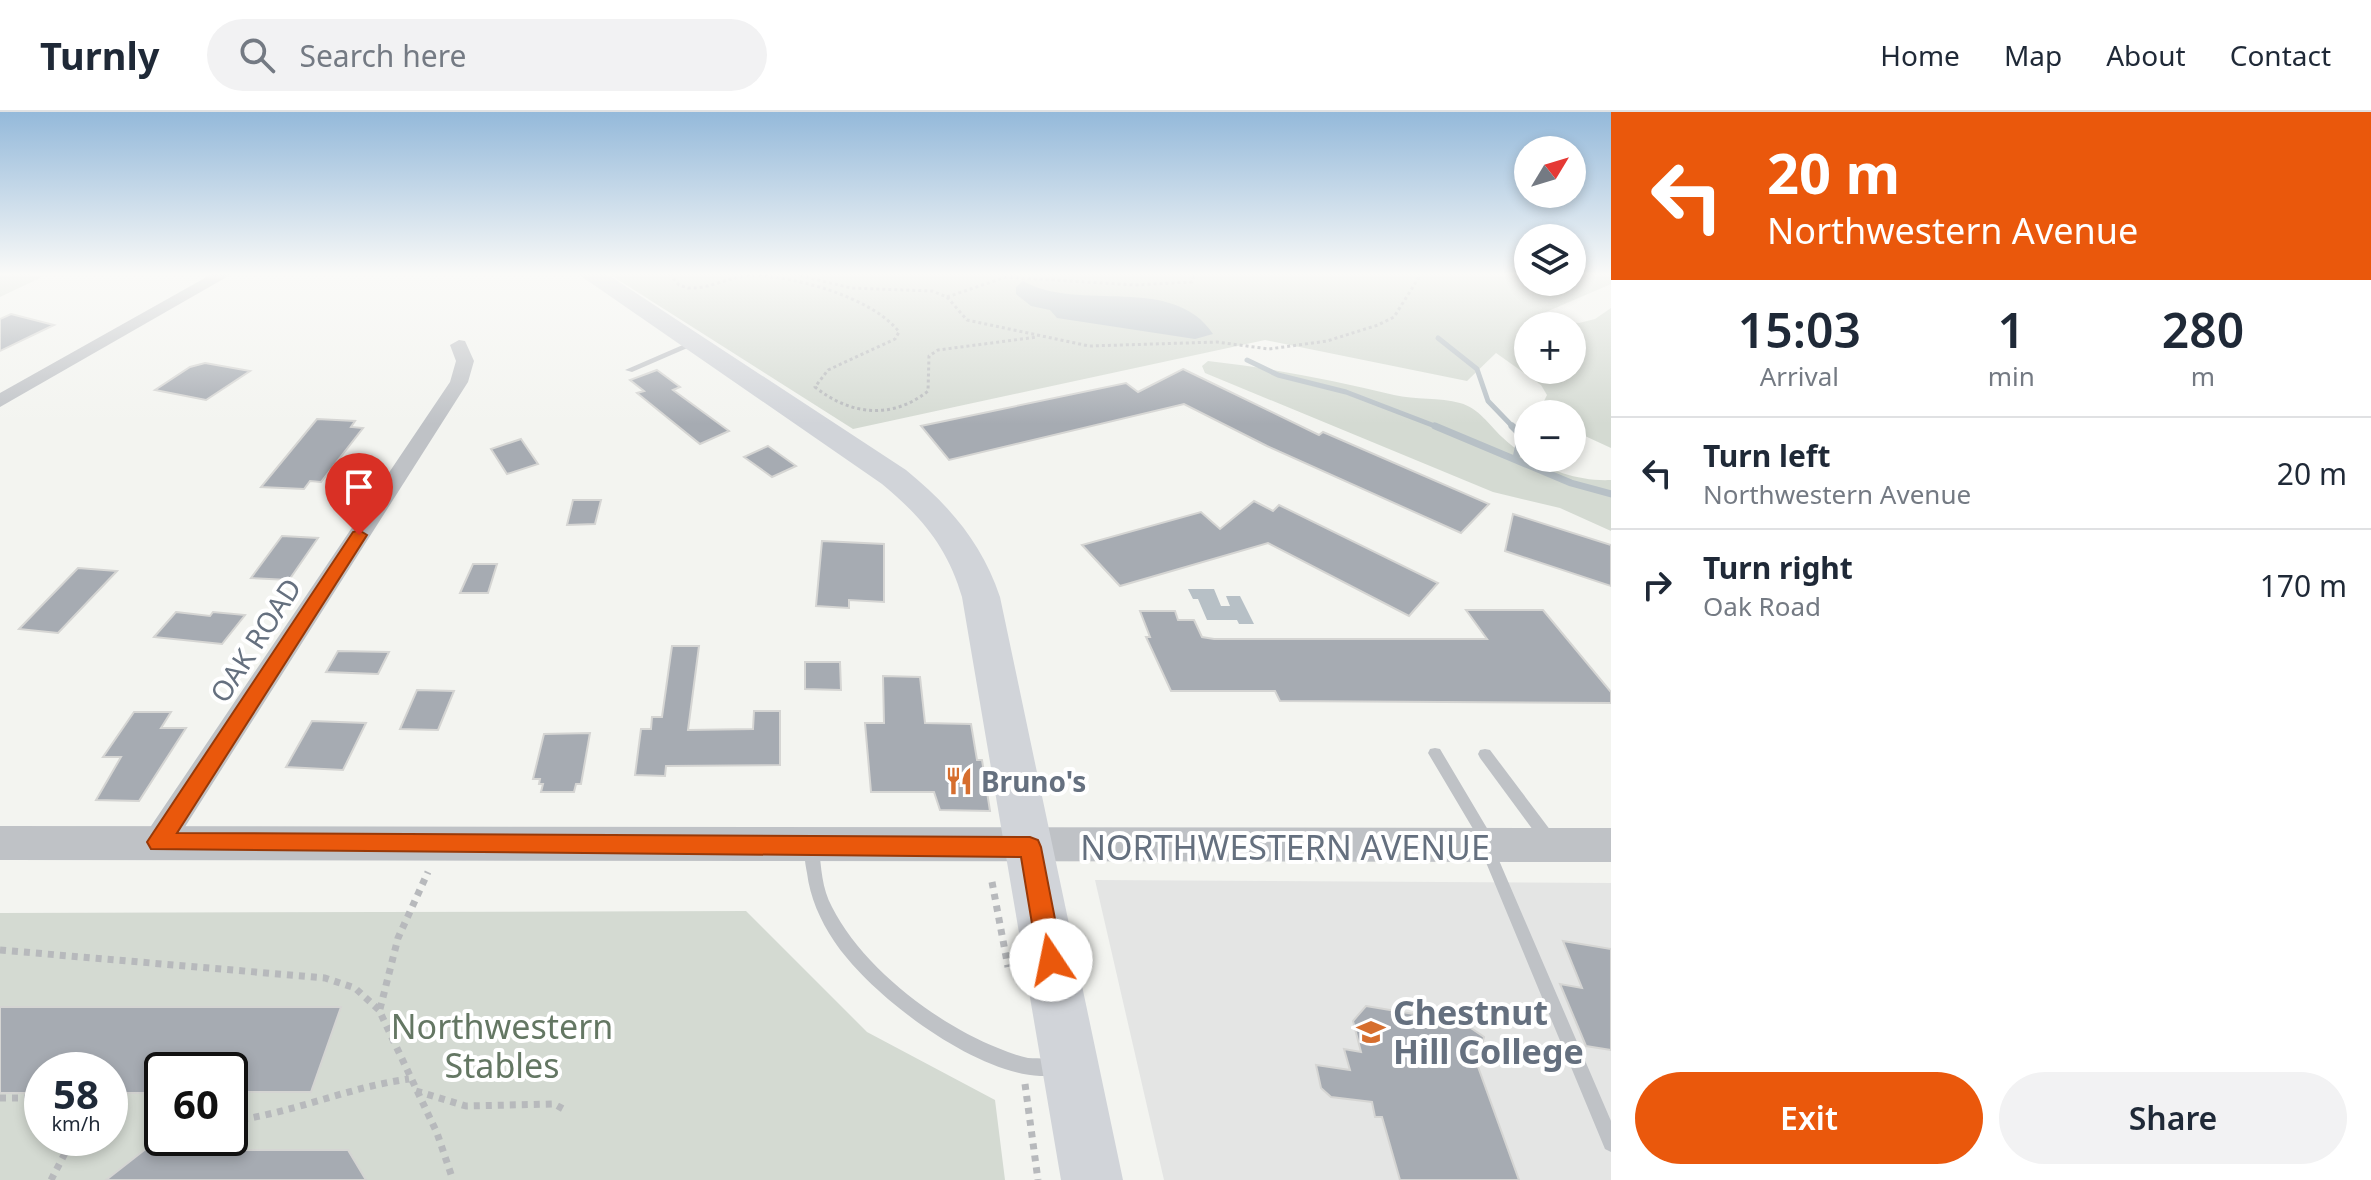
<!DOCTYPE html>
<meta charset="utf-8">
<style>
:root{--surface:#fff;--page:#f2f2f3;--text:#1f2937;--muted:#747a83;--line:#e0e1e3;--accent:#ea580c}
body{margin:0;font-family:"Noto Sans",sans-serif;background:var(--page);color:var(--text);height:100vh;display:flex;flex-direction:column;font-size:30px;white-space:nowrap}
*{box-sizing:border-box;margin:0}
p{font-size:26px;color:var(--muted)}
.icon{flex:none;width:44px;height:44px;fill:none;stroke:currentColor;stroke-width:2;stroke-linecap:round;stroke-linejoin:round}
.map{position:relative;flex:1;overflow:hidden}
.details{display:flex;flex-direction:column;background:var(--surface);width:760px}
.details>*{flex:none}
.hud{background:#ea580c;color:#fff;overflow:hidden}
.needle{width:52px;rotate:52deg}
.buttons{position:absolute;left:1514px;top:24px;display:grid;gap:16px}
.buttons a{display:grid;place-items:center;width:72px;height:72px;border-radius:50%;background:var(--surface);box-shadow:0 4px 12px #0003;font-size:40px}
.speed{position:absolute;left:24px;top:940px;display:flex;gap:16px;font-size:40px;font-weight:700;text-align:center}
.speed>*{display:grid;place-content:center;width:104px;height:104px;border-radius:50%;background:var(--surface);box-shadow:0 4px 12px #0003;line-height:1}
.speed small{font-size:20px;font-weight:400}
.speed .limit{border:4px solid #111;border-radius:12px;background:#fff;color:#111}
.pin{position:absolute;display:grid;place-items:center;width:68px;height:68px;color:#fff;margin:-82px -34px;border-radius:50% 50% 50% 0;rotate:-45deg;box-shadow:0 0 8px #0007}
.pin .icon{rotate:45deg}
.me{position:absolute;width:88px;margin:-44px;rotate:349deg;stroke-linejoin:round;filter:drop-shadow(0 0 6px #0008)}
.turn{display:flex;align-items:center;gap:28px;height:168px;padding:0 24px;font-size:36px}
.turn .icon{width:104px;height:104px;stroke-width:2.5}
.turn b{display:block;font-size:56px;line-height:68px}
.eta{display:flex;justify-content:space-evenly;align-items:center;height:136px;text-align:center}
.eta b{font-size:48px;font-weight:600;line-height:56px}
.action{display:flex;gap:16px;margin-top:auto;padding:16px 24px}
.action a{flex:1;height:92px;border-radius:48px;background:var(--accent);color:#fff;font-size:32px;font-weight:600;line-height:92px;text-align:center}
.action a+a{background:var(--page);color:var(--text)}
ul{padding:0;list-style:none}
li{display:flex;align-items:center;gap:24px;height:112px;padding:0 24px;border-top:2px solid var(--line)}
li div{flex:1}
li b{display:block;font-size:30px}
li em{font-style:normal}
header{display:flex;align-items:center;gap:48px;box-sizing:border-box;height:112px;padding:0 40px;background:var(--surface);border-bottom:2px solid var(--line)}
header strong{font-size:38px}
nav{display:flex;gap:44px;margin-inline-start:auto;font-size:28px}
.search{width:560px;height:72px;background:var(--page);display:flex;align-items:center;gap:20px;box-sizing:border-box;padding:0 28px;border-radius:44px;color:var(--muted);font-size:30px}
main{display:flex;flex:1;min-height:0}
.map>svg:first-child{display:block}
.built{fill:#e4e5e4}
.green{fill:#d4dad2;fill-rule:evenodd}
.water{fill:#b7c0c6}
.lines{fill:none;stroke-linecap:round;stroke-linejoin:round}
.stream-far1{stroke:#b7c0c6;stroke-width:5}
.stream{stroke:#b7c0c6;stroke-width:7}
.building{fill:#a6abb2;stroke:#d5d5d3;stroke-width:2}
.path-far1{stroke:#b7b9bc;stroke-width:3;stroke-dasharray:3 3;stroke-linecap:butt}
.path{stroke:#b7b9bc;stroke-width:7;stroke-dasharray:6 6;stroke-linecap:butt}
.service{fill:#bfc2c6;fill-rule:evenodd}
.minor{fill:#bfc2c6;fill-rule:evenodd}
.tertiary{fill:#bfc2c6;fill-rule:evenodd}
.primary{fill:#d1d4d9;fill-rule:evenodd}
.route{fill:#ea580c;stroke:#983908;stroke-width:2}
.labels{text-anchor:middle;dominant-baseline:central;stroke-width:8;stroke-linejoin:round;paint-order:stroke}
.street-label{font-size:28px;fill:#65707f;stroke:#fff}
.poi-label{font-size:28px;font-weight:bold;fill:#65707f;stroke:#fff;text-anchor:start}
.near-street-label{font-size:34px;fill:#65707f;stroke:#fff}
.near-poi-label{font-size:34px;font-weight:bold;fill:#65707f;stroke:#fff;text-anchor:start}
.near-park-label{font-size:34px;fill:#647763;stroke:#fff}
</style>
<header>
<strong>Turnly</strong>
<div class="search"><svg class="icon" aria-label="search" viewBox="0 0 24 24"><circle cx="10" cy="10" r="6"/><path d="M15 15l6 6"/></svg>Search here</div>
<nav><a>Home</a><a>Map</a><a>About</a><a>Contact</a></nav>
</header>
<main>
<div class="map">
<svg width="1611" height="1068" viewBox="0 0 1611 1068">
<rect width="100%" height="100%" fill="#f3f4f0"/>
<polygon class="built" points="1095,768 1611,771 1611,1068 1164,1068"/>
<g class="green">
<polygon points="27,162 42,165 0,185 0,163"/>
<path d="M609,162h919v8h44v-8h39v10l-79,34 47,5 16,-4 16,-11v140l-39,-18v-16h-18l-10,-13 3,-6 -6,-10 -45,-32 -29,28 -202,-41 -412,89zM1528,214h44v44h-44z"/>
<path d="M1208,249c63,7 124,19 186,34 21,5 46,2 66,8 19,5 29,22 42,34 27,26 69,45 109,43v51l-51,-23 -67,-16 -288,-119 -3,-7z"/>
<path d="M746,799l121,121 128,68 10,80h-1005v-267zM42,958h68v68h-68zM162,958h68v68h-68z"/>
</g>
<g class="water">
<path d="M1023,169c56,32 150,-8 190,53l-18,5 -138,-21 -7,-8 -19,-4 -15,-12v-7z"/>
<polygon points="1188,477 1214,477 1221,494 1230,494 1226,484 1240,484 1254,512 1239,512 1237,508 1207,508 1198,487 1193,487"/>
</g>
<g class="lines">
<g class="stream-far1">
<polyline points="1438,226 1477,257 1488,289 1514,316"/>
<polyline points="1247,248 1278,263 1346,280 1440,316"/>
</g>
<g class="stream">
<polyline points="1435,314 1571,371 1611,382"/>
<polyline points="1512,314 1521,323 1516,346"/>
</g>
</g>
<g class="building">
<polygon points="11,202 54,213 0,239 0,207"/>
<polygon points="205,251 250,259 206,288 155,278 190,255"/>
<polygon points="1183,257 1319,323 1323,320 1489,392 1461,421 1267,334 1184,292 949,348 921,314 1126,271 1138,280"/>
<polygon points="657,258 680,275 673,278 729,319 700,332 637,281 644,279 630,268"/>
<polygon points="317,307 355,309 351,315 363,316 321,370 310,369 304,377 261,375"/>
<polygon points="521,327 538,352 507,362 491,337"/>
<polygon points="768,334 796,354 772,365 744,345"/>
<polygon points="573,388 601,388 595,412 567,413"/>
<polygon points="1254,389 1273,399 1279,393 1438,471 1409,504 1268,431 1120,474 1082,433 1201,400 1220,417"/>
<polygon points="1513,402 1611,433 1611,474 1505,439"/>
<polygon points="282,424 318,426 289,468 251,466"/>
<polygon points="822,429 884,432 884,490 849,488 849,496 816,494"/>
<polygon points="473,452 497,452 488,481 460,481"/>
<polygon points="78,456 117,459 58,521 19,517"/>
<polygon points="1466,498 1543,498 1611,580 1611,591 1280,589 1275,579 1171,579 1146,525 1150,525 1140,499 1175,499 1178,508 1194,508 1202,525 1214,527 1487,527"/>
<polygon points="176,500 210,504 213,500 245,503 222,532 154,525"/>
<polygon points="672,534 699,534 688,618 753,617 754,599 780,599 780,653 666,654 665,664 635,663 641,617 651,617 652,605 662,605"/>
<polygon points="338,539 389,540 378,562 326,560"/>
<polygon points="805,550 840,550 841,578 805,577"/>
<polygon points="883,564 920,565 925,611 971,612 977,648 982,648 990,699 940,698 934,680 871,680 865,611 884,611"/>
<polygon points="417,578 454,579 438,618 400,617"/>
<polygon points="134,600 171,600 161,616 186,616 139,689 96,688 121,645 103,645"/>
<polygon points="312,609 366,611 343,658 286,655"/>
<polygon points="590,621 581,672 576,672 574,680 541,680 543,672 539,672 540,667 533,667 544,622"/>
<polygon points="1563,829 1611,837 1611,938 1586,934 1560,872 1582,876"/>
<polygon points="1366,894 1462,910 1484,925 1477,952 1519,1068 1400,1068 1382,1005 1375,1005 1372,990 1331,985 1321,976 1316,953 1350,958 1344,937 1361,940 1353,909"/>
<polygon points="0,895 341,895 311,980 230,980 230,958 162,958 162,981 110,981 110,958 42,958 42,981 0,981"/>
<polygon points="152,1026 199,1026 194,1038 348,1038 366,1068 106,1068 148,1035"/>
</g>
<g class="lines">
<g class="path-far1">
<path d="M669,162l10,11 9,3c22,1 40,-11 61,-12 42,-2 125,22 150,56l-4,7 -67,31 -13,17c35,28 77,33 113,4l1,-35 9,-6 99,-13"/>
<polyline points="794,162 851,176 932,179 947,185 967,208 1089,234 1217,230 1269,237 1327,229 1378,213 1394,205 1421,162"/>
<polyline points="947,185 1006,165 1135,173 1192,170 1194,162"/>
</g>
<g class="path">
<polyline points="992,770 1008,855"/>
<polyline points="0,838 325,866 355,876 379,898 437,1021 453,1068"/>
<polyline points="380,897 398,826 428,760"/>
<polyline points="1025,972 1038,1068"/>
<polyline points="416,979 466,994 554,992 567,999"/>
<polyline points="0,986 42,986"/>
<path d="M230,1009c61,-7 118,-34 179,-42"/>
<polyline points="51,1068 73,1026"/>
</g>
<g class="service">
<polygon points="692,229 699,231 632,260 625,258"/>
<polygon points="1435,636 1440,637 1494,728 1492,732 1611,1009 1611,1040 1605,1037 1480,736 1482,732 1428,641 1430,637"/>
<polygon points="1485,637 1490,638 1554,723 1556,728 1554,733 1549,734 1544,733 1480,646 1478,642 1480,638"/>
<path d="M812,729l5,1 2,5c2,20 3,42 13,60 30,60 105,117 166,141 10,4 20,8 30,10 12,1 25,-1 36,4l3,6 -3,6c-8,3 -15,2 -24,2 -67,-3 -170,-81 -206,-135 -14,-21 -24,-44 -27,-68 -2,-10 -4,-21 0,-31z"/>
</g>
<g class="minor">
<polygon points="212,162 232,162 0,295 0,281"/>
<polygon points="459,228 465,229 474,249 468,270 169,740 158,744 147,740 142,730 147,720 450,270 456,249 450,233"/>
</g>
<polygon class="tertiary" points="0,714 1611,716 1611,750 0,748"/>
<path class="primary" d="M578,162h29l299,196c43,35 76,73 94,127l123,583h-62l-99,-583c-14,-49 -41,-81 -80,-113z"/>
</g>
<linearGradient id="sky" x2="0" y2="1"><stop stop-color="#94b9da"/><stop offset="0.52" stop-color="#fafaf8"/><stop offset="1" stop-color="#fafaf8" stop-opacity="0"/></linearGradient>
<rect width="1611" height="312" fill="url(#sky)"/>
<polygon class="route" points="359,418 367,423 177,721 1030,725 1038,728 1041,735 1063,848 1059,856 1051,860 1042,856 1038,848 1021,745 151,737 147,730 151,724 353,420"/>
<defs>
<symbol id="restaurant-bare" viewBox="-9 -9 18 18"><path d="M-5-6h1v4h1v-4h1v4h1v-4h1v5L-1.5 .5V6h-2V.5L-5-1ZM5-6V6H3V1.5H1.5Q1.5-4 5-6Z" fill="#d66e2e" stroke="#fff" stroke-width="2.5" paint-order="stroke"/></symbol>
<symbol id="university-bare" viewBox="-9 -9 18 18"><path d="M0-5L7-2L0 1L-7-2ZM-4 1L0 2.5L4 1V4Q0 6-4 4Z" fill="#d66e2e" stroke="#fff" stroke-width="2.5" paint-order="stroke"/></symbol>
</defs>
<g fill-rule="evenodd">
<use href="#restaurant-bare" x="939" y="649" width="40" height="40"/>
<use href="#university-bare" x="1351" y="900" width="40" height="40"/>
</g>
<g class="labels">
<g class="street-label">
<text transform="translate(255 528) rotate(-57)">OAK ROAD</text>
</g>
<g class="poi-label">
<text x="981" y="669">Bruno's</text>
</g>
<g class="near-street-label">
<text x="1285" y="735">NORTHWESTERN AVENUE</text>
</g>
<g class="near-poi-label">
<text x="1393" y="900">Chestnut<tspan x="1393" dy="39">Hill College</tspan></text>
</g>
<g class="near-park-label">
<text x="502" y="914">Northwestern<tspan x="502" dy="39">Stables</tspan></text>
</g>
</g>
</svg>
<div class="buttons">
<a><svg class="needle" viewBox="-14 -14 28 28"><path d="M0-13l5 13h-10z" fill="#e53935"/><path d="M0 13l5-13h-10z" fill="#747a83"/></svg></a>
<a><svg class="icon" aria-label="layers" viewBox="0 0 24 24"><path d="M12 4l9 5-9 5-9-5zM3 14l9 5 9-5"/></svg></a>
<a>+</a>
<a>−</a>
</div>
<div class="speed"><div>58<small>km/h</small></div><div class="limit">60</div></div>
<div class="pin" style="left:359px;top:423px;background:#d93025"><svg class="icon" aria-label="arrive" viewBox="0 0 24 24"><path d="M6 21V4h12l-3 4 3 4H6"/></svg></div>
<svg class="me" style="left:1051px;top:848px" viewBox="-20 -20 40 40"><circle r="19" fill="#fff"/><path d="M0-13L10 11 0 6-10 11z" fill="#ea580c"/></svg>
</div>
<section class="details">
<div class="hud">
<div class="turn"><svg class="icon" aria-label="left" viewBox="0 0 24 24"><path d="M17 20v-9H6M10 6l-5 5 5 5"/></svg><div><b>20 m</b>Northwestern Avenue</div></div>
</div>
<div class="eta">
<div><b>15:03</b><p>Arrival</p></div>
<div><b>1</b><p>min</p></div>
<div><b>280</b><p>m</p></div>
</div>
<ul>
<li><svg class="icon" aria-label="left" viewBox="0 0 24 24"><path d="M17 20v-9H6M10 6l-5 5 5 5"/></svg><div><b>Turn left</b><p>Northwestern Avenue</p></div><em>20 m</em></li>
<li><svg class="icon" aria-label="right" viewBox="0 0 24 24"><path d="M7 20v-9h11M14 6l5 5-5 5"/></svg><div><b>Turn right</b><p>Oak Road</p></div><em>170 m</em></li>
</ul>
<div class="action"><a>Exit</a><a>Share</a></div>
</section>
</main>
